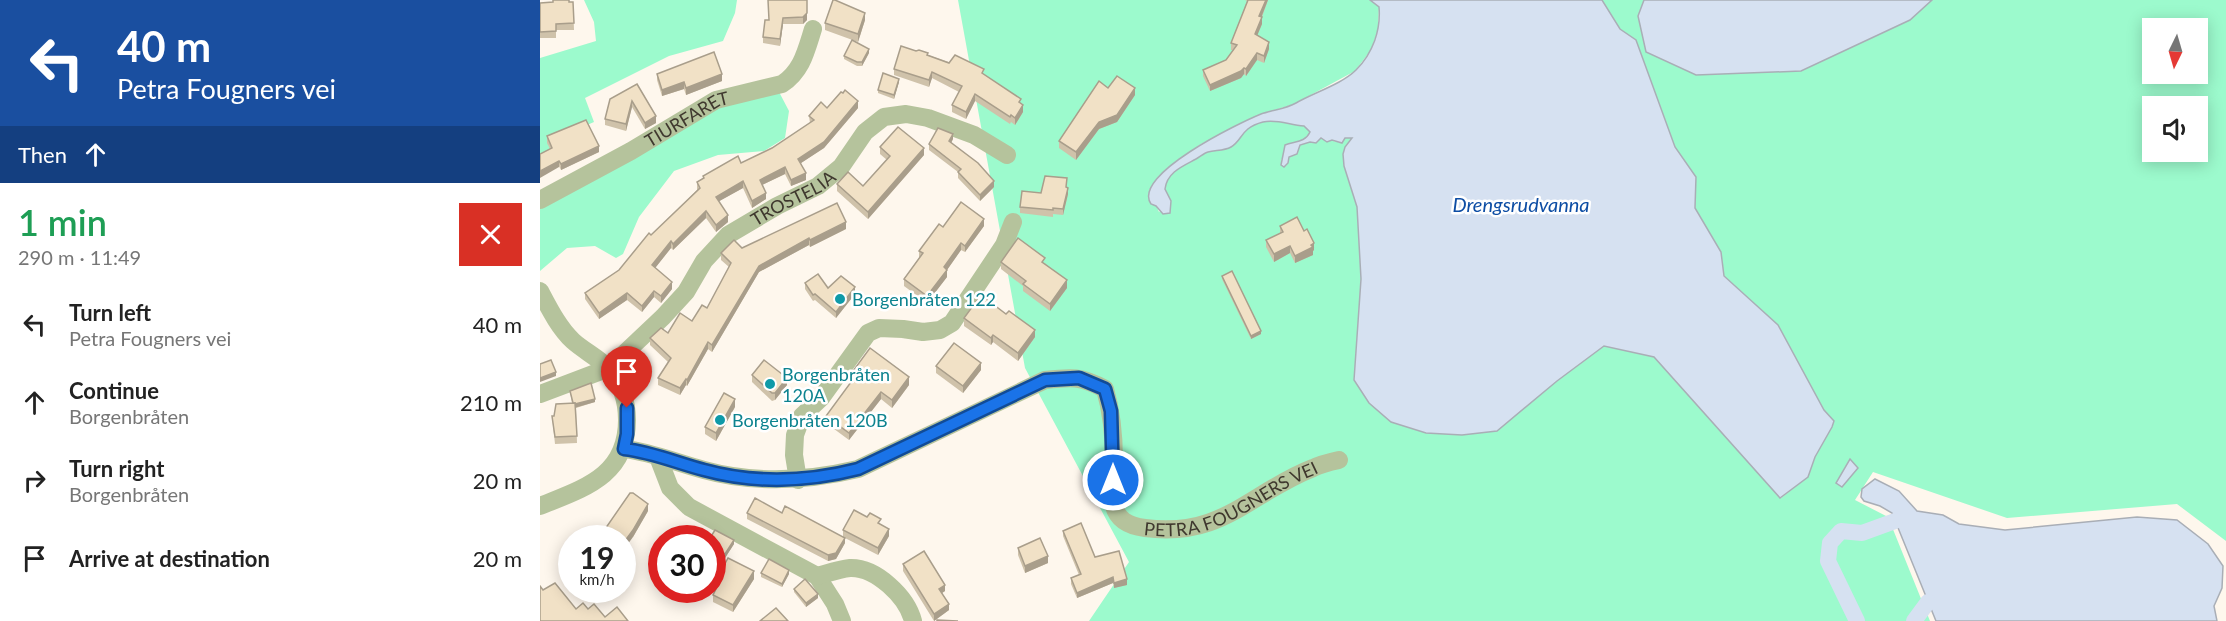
<!DOCTYPE html>
<meta charset="utf-8">
<style>
:root{--surface:#fff;--page:#f2f2f2;--text:#222;--muted:#767676}
body{margin:0;font-family:Lato,sans-serif;background:var(--page);color:var(--text);height:100vh;display:flex;flex-direction:column;font-size:22px;white-space:nowrap}
*{box-sizing:border-box;margin:0}
p{font-size:20px;color:var(--muted)}
.icon{flex:none;width:33px;height:33px;fill:none;stroke:currentColor;stroke-width:2;stroke-linecap:round;stroke-linejoin:round}
.map{position:relative;flex:1;overflow:hidden}
.panel{display:flex;flex-direction:column;background:var(--surface);width:540px}
.panel>*{flex:none}
.top-card{background:#1a4fa0;color:#fff;overflow:hidden}
.needle{width:39px;rotate:185deg}
.tools{position:absolute;left:1602px;top:18px;display:grid;gap:12px}
.tools a{display:grid;place-items:center;width:66px;height:66px;border-radius:0px;background:var(--surface);box-shadow:0 3px 15px #0003;font-size:30px}
.speed{position:absolute;left:18px;top:525px;display:flex;gap:12px;font-size:30px;font-weight:700;text-align:center}
.speed>*{display:grid;place-content:center;width:78px;height:78px;border-radius:50%;background:var(--surface);box-shadow:0 3px 15px #0003;line-height:1}
.speed small{font-size:15px;font-weight:400}
.speed .limit{border:9px solid #d22;background:#fff;color:#111}
.pin{position:absolute;display:grid;place-items:center;width:51px;height:51px;color:#fff;margin:-62px -26px;border-radius:50% 50% 50% 0;rotate:-45deg;box-shadow:0 0 6px #0007}
.pin .icon{rotate:45deg}
.me{position:absolute;width:66px;margin:-33px;rotate:0deg;stroke-linejoin:round;filter:drop-shadow(0 0 4px #0008)}
.turn{display:flex;align-items:center;gap:21px;height:126px;padding:0 18px;font-size:27px}
.turn .icon{width:78px;height:78px;stroke-width:2.5}
.turn b{display:block;font-size:42px;line-height:51px}
.then{display:flex;align-items:center;height:57px;padding:0 18px;background:#0003;gap:12px;font-size:22px}
.round{display:grid;place-items:center;flex:none;width:63px;height:63px;border-radius:0px;background:var(--page)}
.headline{display:flex;align-items:center;justify-content:space-between;height:102px;padding:0 18px}
h1{font-size:36px;font-weight:600;line-height:45px;color:#1e9e55}
ul{padding:0;list-style:none}
li{display:flex;align-items:center;gap:18px;height:78px;padding:0 18px}
li div{flex:1}
li b{display:block;font-size:22px}
li em{font-style:normal}
main{display:flex;flex:1;min-height:0}
.map>svg:first-child{display:block}
.green{fill:#9cfacd;fill-rule:evenodd}
.water{fill:#d6e1f1;stroke:#a9aeb6;stroke-width:1.5}
.lines{fill:none;stroke-linecap:round;stroke-linejoin:round}
.canal{stroke:#d6e1f1;stroke-width:16}
.minor{stroke:#b5c39c;stroke-width:18}
.wall{fill:#cfc2aa}
.shaded-wall{fill:#a99e8b}
.building{fill:#f1e1c6;stroke:#a99e8b;stroke-width:1.5}
.route-casing{stroke:#114b97;stroke-width:15}
.route{stroke:#1a73e8;stroke-width:10}
.culture-dot{fill:#0f9aa8;stroke:#fff;stroke-width:2}
.labels{text-anchor:middle;dominant-baseline:central;stroke-width:5;stroke-linejoin:round;paint-order:stroke}
.street-label{font-size:18px;fill:#3f382e;stroke:#fff}
.culture-label{font-size:18px;fill:#0d838f;stroke:#fff;text-anchor:start}
.water-label{font-size:20px;font-style:italic;fill:#0d4da4;stroke:#fff}
</style>
<main>
<section class="panel">
<div class="top-card">
<div class="turn"><svg class="icon" aria-label="left" viewBox="0 0 24 24"><path d="M17 20v-9H6M10 6l-5 5 5 5"/></svg><div><b>40 m</b>Petra Fougners vei</div></div>
<div class="then">Then<svg class="icon" aria-label="ahead" viewBox="0 0 24 24"><path d="M12 20V5M6 11l6-6 6 6"/></svg></div>
</div>
<div class="headline"><div><h1>1 min</h1><p>290 m · 11:49</p></div><a class="round" style="background:#d93025;color:#fff"><svg class="icon" aria-label="close" viewBox="0 0 24 24"><path d="M6 6l12 12M18 6L6 18"/></svg></a></div>
<ul>
<li><svg class="icon" aria-label="left" viewBox="0 0 24 24"><path d="M17 20v-9H6M10 6l-5 5 5 5"/></svg><div><b>Turn left</b><p>Petra Fougners vei</p></div><em>40 m</em></li>
<li><svg class="icon" aria-label="ahead" viewBox="0 0 24 24"><path d="M12 20V5M6 11l6-6 6 6"/></svg><div><b>Continue</b><p>Borgenbråten</p></div><em>210 m</em></li>
<li><svg class="icon" aria-label="right" viewBox="0 0 24 24"><path d="M7 20v-9h11M14 6l5 5-5 5"/></svg><div><b>Turn right</b><p>Borgenbråten</p></div><em>20 m</em></li>
<li><svg class="icon" aria-label="arrive" viewBox="0 0 24 24"><path d="M6 21V4h12l-3 4 3 4H6"/></svg><div><b>Arrive at destination</b></div><em>20 m</em></li>
</ul>
</section>
<div class="map">
<svg width="1686" height="621" viewBox="0 0 1686 621">
<rect width="100%" height="100%" fill="#fef7ed"/>
<g class="green">
<polygon points="44,0 197,0 195,13 183,41 129,56 45,98 54,122 31,132 12,151 0,156 0,58 56,41 54,22"/>
<path d="M418,0h412l9,7 -1,22 -7,21 -16,21 -61,33 -35,11 -58,29 -36,26 -16,20v11l7,4 3,7 12,-11 -6,-12c2,-17 18,-23 31,-30 4,-2 8,-6 12,-7 7,-2 16,-1 23,-5 12,-7 9,-19 32,-25 15,-3 26,3 41,4l6,6 -3,5 -23,14 -3,11 5,4 3,-9 5,-2 5,-10 21,-7 22,5 3,-5h7l-7,9 -2,7 1,12 13,41 4,72 -7,101 15,23 22,19 35,11 131,-52 47,-35 50,11 127,141 27,-21 7,-20 17,-30 2,-6 -10,-10 -46,-86 -54,-49 -3,-24 -26,-44 1,-31 -21,-30 -39,-107 -16,-11 -18,-29h42l-6,16 272,4 22,-20h294v541l-49,-37 -170,14 -134,-46 -18,28 33,17 42,104h-841l40,-59 -104,-194zM1612,28h46v46h-46zM1612,106h46v46h-46z"/>
<polygon points="238,90 249,111 245,138 224,151 178,155 134,171 99,217 83,254 76,258 55,246 27,248 0,271 0,204 172,106"/>
</g>
<g class="water">
<path d="M830,0h232l18,29 16,11 39,107 21,30 -1,31 26,44 3,24 54,49 46,85 10,11 -2,6 -17,30 -7,20 -28,21 -126,-141 -50,-11 -47,35 -60,50 -35,4 -36,-2 -35,-11 -22,-19 -15,-23 7,-101 -4,-72 -13,-41 -1,-12 2,-7 7,-9h-7l-3,5 -10,-3 -5,2 -6,-4 -5,5 -6,-1 -10,3 -3,9 -8,3 -1,6 -4,4 -3,-2 4,-20c9,-4 20,-2 25,-13l-6,-6c-15,-1 -26,-7 -41,-4 -23,6 -20,18 -32,25 -7,4 -15,3 -23,5 -4,1 -8,5 -12,7 -13,7 -29,13 -31,30l6,12 -1,12 -7,1 -7,-8 -5,-2c-20,-29 88,-81 110,-90 11,-4 25,-5 35,-11 17,-10 46,-19 60,-33 17,-17 25,-40 23,-63z"/>
<polygon points="1104,0 1392,0 1370,20 1261,71 1156,75 1106,52 1098,16"/>
<polygon points="1310,459 1318,468 1302,487 1296,483"/>
<polygon points="1335,479 1359,491 1377,511 1403,515 1419,524 1465,530 1597,517 1637,520 1668,544 1683,566 1682,588 1674,606 1677,621 1396,621 1352,513 1340,506 1324,501 1321,497 1322,489"/>
</g>
<g class="lines">
<g class="canal">
<polyline points="1317,621 1288,561 1290,543 1301,531 1322,533 1355,521"/>
<polyline points="1374,621 1388,602"/>
</g>
<g class="minor">
<path id="s1" d="M0,200l91,-49 85,-51 66,-16c20,-13 24,-33 31,-55"/>
<path d="M0,291c9,17 19,37 33,50 11,10 26,17 36,28 12,14 18,33 18,51 0,56 -43,68 -87,86"/>
<path id="s2" d="M0,394l69,-26 54,-51 23,-25 18,-31 24,-26 49,-29 41,-20 23,-19 24,-35 19,-15 22,-3 22,4 46,17 33,20"/>
<path id="s3" d="M84,449c28,3 53,14 80,21 51,14 103,11 154,-1l187,-89c26,-3 36,-4 60,9 7,24 9,48 9,72 0,13 -3,29 -1,41 3,18 16,24 32,26 78,10 104,-35 168,-60 8,-4 17,-6 26,-8"/>
<polyline points="118,457 130,488 149,507 277,576 295,604 302,621"/>
<polyline points="258,480 254,455 255,435 262,416 281,398 328,333 339,328 363,329 383,332 400,330 412,323 464,245 473,222"/>
<path d="M277,576c11,-3 23,-7 33,-8 26,-1 57,29 63,53"/>
</g>
</g>
<g class="wall">
<polygon points="267,0 267,20 263,24 243,24 240,46 223,43 223,37 229,20"/>
<polygon points="705,0 728,0 722,17 722,24 717,35 729,49 724,63 717,60 706,76 704,74 701,78 670,91 663,76 663,70 686,60 693,50 691,50 691,43 707,1"/>
<polygon points="33,2 34,30 16,30 16,38 0,38 0,3"/>
<polygon points="325,20 318,42 285,30 285,23"/>
<polygon points="329,53 322,66 317,66 304,59 304,56"/>
<polygon points="388,55 444,74 481,104 483,112 475,125 471,122 470,124 435,101 426,119 412,112 412,105 419,92 392,78 389,87 354,75 354,69"/>
<polygon points="117,74 182,81 146,95 144,89 122,96 117,80"/>
<polygon points="359,82 354,99 338,93 338,90"/>
<polygon points="97,84 116,123 105,129 92,107 86,131 65,125 65,119"/>
<polygon points="568,88 595,95 577,122 559,129 536,160 519,148 519,141"/>
<polygon points="287,108 318,108 284,148 261,163 266,180 251,186 245,174 222,185 226,199 212,208 203,188 179,201 188,222 176,232 166,218 133,250 131,248 115,268 132,289 121,303 114,297 102,312 87,300 59,319 45,299 45,293 79,270 111,235 157,190 157,182 163,178 163,176 201,163 232,148 270,123 269,116"/>
<polygon points="7,136 59,152 21,170 7,143"/>
<polygon points="413,139 411,143 454,187 440,201 418,178 418,172 389,150 389,144"/>
<polygon points="340,147 384,155 328,219 297,191 297,184 323,186 347,160 340,154"/>
<polygon points="526,187 528,194 523,215 513,214 513,217 480,213 480,207 501,193"/>
<polygon points="444,226 425,252 421,250 407,270 407,277 387,303 364,286 364,279 379,258 379,251 403,227"/>
<polygon points="740,226 774,250 773,251 773,255 755,263 750,253 734,262 726,247 726,240 740,233"/>
<polygon points="306,229 270,247 269,245 219,272 172,352 168,349 147,386 146,385 140,395 118,385 118,378 128,362 110,345 110,338 128,333 152,321 167,308 189,267 181,260 181,253 202,248"/>
<polygon points="461,262 505,263 527,288 510,311 483,291 483,286 461,269"/>
<polygon points="682,276 721,334 711,339 682,279"/>
<polygon points="265,283 288,288 315,294 296,318 275,300 273,301 265,289"/>
<polygon points="424,318 495,337 478,361 453,342 451,345 424,326"/>
<polygon points="396,366 441,370 423,393 396,373"/>
<polygon points="313,371 369,385 352,408 341,399 309,440 286,423 286,416 314,379"/>
<polygon points="212,375 247,385 235,400 232,401 212,382"/>
<polygon points="30,391 55,402 36,408 37,443 15,444 12,416 14,416 32,403"/>
<polygon points="195,407 176,441 165,434 165,427"/>
<polygon points="108,511 93,537 82,538 63,538 63,532"/>
<polygon points="207,513 242,513 303,537 303,530 341,524 349,536 338,555 305,538 305,543 296,559 288,561 207,519"/>
<polygon points="131,530 144,538 122,538 122,569 112,562 112,555 122,536 125,538"/>
<polygon points="523,531 555,557 587,585 574,588 573,583 537,598 531,584 531,578 539,575 523,536"/>
<polygon points="172,538 194,544 185,558 172,550"/>
<polygon points="478,548 508,563 485,573 478,555"/>
<polygon points="363,564 405,591 402,593 409,610 394,621 363,571"/>
<polygon points="221,573 249,574 242,587 221,577"/>
<polygon points="179,575 214,579 193,612 173,602 173,595 179,582"/>
<polygon points="254,589 278,598 266,607 254,592"/>
</g>
<g class="shaded-wall">
<polygon points="726,0 728,0 719,23 719,16"/>
<polygon points="267,13 267,20 263,24 263,17"/>
<polygon points="325,13 325,20 318,42 318,34"/>
<polygon points="722,17 722,24 715,41 715,34"/>
<polygon points="243,18 243,24 240,46 240,39"/>
<polygon points="729,42 729,49 724,63 724,56"/>
<polygon points="329,49 329,53 322,66 322,62"/>
<polygon points="717,53 717,60 706,76 706,69"/>
<polygon points="704,68 704,74 701,78 670,91 670,85"/>
<polygon points="392,72 392,78 389,87 389,80"/>
<polygon points="182,74 182,81 146,95 146,88"/>
<polygon points="359,79 359,82 354,99 354,95"/>
<polygon points="144,82 144,89 122,96 122,90"/>
<polygon points="595,88 595,95 577,122 559,129 536,160 536,152 559,122"/>
<polygon points="435,94 435,101 426,119 426,112"/>
<polygon points="92,101 92,107 86,131 86,124"/>
<polygon points="318,101 318,108 284,148 258,165 258,159"/>
<polygon points="483,105 483,112 475,125 475,118"/>
<polygon points="116,116 116,123 105,129 105,123"/>
<polygon points="413,134 413,139 409,147 409,141"/>
<polygon points="59,146 59,152 21,170 21,164"/>
<polygon points="384,148 384,155 328,219 328,212"/>
<polygon points="19,161 19,167 0,178 0,171"/>
<polygon points="245,167 245,174 220,186 220,180"/>
<polygon points="266,173 266,180 251,186 251,180"/>
<polygon points="203,181 203,188 176,203 176,197"/>
<polygon points="454,181 454,187 440,201 440,195"/>
<polygon points="528,188 528,194 523,215 523,209"/>
<polygon points="226,193 226,199 212,208 212,201"/>
<polygon points="166,211 166,218 133,250 133,244"/>
<polygon points="188,215 188,222 176,232 176,225"/>
<polygon points="444,219 444,226 425,252 425,246"/>
<polygon points="306,222 306,229 270,247 270,240"/>
<polygon points="269,238 269,245 219,272 172,352 172,345 219,266"/>
<polygon points="131,241 131,248 112,272 112,265"/>
<polygon points="421,243 421,250 407,270 407,277 387,303 387,296 404,267"/>
<polygon points="774,243 774,250 773,251 773,255 755,263 755,256"/>
<polygon points="750,246 750,253 734,262 734,254"/>
<polygon points="527,280 527,288 510,311 510,304"/>
<polygon points="132,282 132,289 121,303 121,296"/>
<polygon points="315,287 315,294 296,318 296,312"/>
<polygon points="114,291 114,297 102,312 102,306"/>
<polygon points="87,293 87,300 59,319 59,313"/>
<polygon points="495,330 495,337 478,361 478,353"/>
<polygon points="721,331 721,334 711,339 711,336"/>
<polygon points="453,335 453,342 451,345 451,338"/>
<polygon points="168,342 168,349 147,386 147,380"/>
<polygon points="441,363 441,370 423,393 423,386"/>
<polygon points="16,372 16,376 0,382 0,378"/>
<polygon points="369,377 369,385 352,408 352,400"/>
<polygon points="247,378 247,385 235,400 235,393"/>
<polygon points="146,379 146,385 140,395 140,388"/>
<polygon points="341,392 341,399 309,440 309,433"/>
<polygon points="55,399 55,402 34,408 34,404"/>
<polygon points="195,399 195,407 176,441 176,433"/>
<polygon points="108,504 108,511 93,537 82,552 82,545"/>
<polygon points="349,529 349,536 338,555 338,548"/>
<polygon points="305,538 305,543 296,559 288,561 288,555"/>
<polygon points="194,540 194,544 185,558 185,554"/>
<polygon points="508,556 508,563 485,573 485,566"/>
<polygon points="249,570 249,574 242,587 242,584"/>
<polygon points="214,571 214,579 193,612 193,605"/>
<polygon points="573,577 573,583 537,598 537,593"/>
<polygon points="587,579 587,585 574,588 574,583"/>
<polygon points="405,585 405,591 399,595 399,589"/>
<polygon points="278,594 278,598 266,607 266,603"/>
<polygon points="409,604 409,610 394,621 394,614"/>
</g>
<g class="building">
<polygon points="13,0 29,0 29,2 33,2 34,23 16,24 16,31 0,32 0,3 13,2"/>
<polygon points="228,0 267,0 267,13 263,17 243,18 240,39 223,37 225,20 229,20"/>
<polygon points="293,0 295,0 325,13 318,34 285,23"/>
<polygon points="708,0 726,0 719,16 722,17 715,34 729,42 724,56 717,53 706,69 704,68 701,71 670,85 663,70 686,60 697,45 691,43"/>
<polygon points="312,40 329,49 322,62 317,62 304,56"/>
<polygon points="361,46 376,51 379,50 388,53 387,55 409,63 415,55 444,69 442,73 481,99 479,102 483,105 475,118 471,115 470,117 435,94 426,112 412,105 422,86 392,72 389,80 354,69"/>
<polygon points="174,52 182,74 146,88 144,82 122,90 117,74"/>
<polygon points="343,73 359,79 354,95 338,90"/>
<polygon points="577,76 595,88 577,115 559,122 536,152 519,141 559,81 568,88"/>
<polygon points="97,84 116,116 105,123 92,101 86,124 65,119 70,99"/>
<polygon points="305,90 318,101 284,142 258,159 266,173 251,180 245,167 220,180 226,193 212,201 203,181 176,197 188,215 176,225 166,211 133,244 131,241 112,265 132,282 121,296 114,291 102,306 87,293 59,313 45,293 79,270 109,233 111,235 160,188 157,182 164,178 163,176 198,156 201,163 232,148 274,120 269,116 281,102 287,108 301,92 303,93"/>
<polygon points="46,120 59,146 21,164 19,161 0,171 0,154 12,148 7,136"/>
<polygon points="358,127 384,148 328,212 297,184 308,172 323,186 350,156 340,147"/>
<polygon points="398,128 413,134 409,141 438,163 454,181 440,195 418,172 421,169 389,144"/>
<polygon points="505,176 527,178 526,187 528,188 523,209 513,208 513,210 480,207 482,191 501,193"/>
<polygon points="421,202 444,219 425,246 421,243 404,267 407,270 387,296 364,279 383,253 379,251 399,224 403,227"/>
<polygon points="297,203 306,222 270,240 269,238 219,266 172,345 168,342 147,380 146,379 140,388 118,378 131,358 110,338 121,328 128,333 140,313 152,321 162,305 167,308 191,263 181,253 194,240 202,248"/>
<polygon points="757,217 764,231 767,229 774,243 771,245 773,247 755,256 750,246 734,254 726,240 743,232 740,226"/>
<polygon points="478,238 505,258 502,262 527,280 510,304 483,284 486,281 461,262"/>
<polygon points="692,271 721,331 711,336 682,276"/>
<polygon points="278,274 288,288 301,276 315,287 296,312 275,294 273,295 265,283"/>
<polygon points="441,295 466,314 469,311 495,330 478,353 453,335 451,338 424,318"/>
<polygon points="414,343 441,363 423,386 396,366"/>
<polygon points="330,348 369,377 352,400 341,392 309,433 286,416 317,374 313,371"/>
<polygon points="11,360 16,372 0,378 0,364"/>
<polygon points="224,360 247,378 235,393 232,393 212,375"/>
<polygon points="51,383 55,399 35,404 35,403 33,403 30,391"/>
<polygon points="184,393 195,399 176,433 165,427"/>
<polygon points="35,403 37,436 15,437 12,416 14,416 16,404"/>
<polygon points="90,493 93,493 108,504 93,530 82,545 82,538 72,538 63,532"/>
<polygon points="215,498 242,513 245,506 305,538 296,553 288,555 207,513"/>
<polygon points="314,510 327,517 330,513 341,519 338,523 349,529 338,548 303,530"/>
<polygon points="541,523 555,557 579,551 587,579 574,583 573,577 537,593 531,578 541,574 523,531"/>
<polygon points="131,530 144,538 122,538 122,561 112,555 122,536 125,538"/>
<polygon points="175,530 194,540 185,554 172,547 172,538 170,538"/>
<polygon points="500,538 508,556 485,566 478,548"/>
<polygon points="384,551 405,585 399,589 409,604 394,614 363,564"/>
<polygon points="188,558 214,571 193,605 173,595 182,577 179,575"/>
<polygon points="229,559 249,570 242,584 221,573"/>
<polygon points="265,579 278,594 266,603 254,589"/>
<polygon points="15,583 36,609 43,603 48,609 54,604 65,617 77,607 88,621 0,621 0,586 3,590"/>
<polygon points="236,608 248,621 220,621"/>
<polygon points="397,620 418,621 397,621"/>
</g>
<g class="lines">
<defs>
<path id="route" d="M87,408v26l-3,15c28,3 53,14 80,21 51,14 103,12 154,-1l187,-89 34,-2 26,11 6,22 2,69"/>
</defs>
<use href="#route" class="route-casing"/>
<use href="#route" class="route"/>
</g>
<g class="culture-dot">
<circle cx="300" cy="299" r="6"/>
<circle cx="230" cy="384" r="6"/>
<circle cx="180" cy="420" r="6"/>
</g>
<g class="labels">
<g class="street-label">
<text stroke="none"><textPath href="#s1" startOffset="168">TIURFARET</textPath></text>
<text stroke="none"><textPath href="#s2" startOffset="328">TROSTELIA</textPath></text>
<text stroke="none"><textPath href="#s3" startOffset="759">PETRA FOUGNERS VEI</textPath></text>
</g>
<g class="culture-label">
<text x="312" y="299">Borgenbråten 122</text>
<text x="242" y="374">Borgenbråten<tspan x="242" dy="21">120A</tspan></text>
<text x="192" y="420">Borgenbråten 120B</text>
</g>
<g class="water-label">
<text x="981" y="204">Drengsrudvanna</text>
</g>
</g>
</svg>
<div class="tools">
<a><svg class="needle" viewBox="-14 -14 28 28"><path d="M0-13l5 13h-10z" fill="#e53935"/><path d="M0 13l5-13h-10z" fill="#767676"/></svg></a>
<a><svg class="icon" aria-label="sound" viewBox="0 0 24 24"><path d="M4 9h4l5-4v14l-5-4H4zM17 9q2 3 0 6"/></svg></a>
</div>
<div class="speed"><div>19<small>km/h</small></div><div class="limit">30</div></div>
<div class="pin" style="left:87px;top:408px;background:#d93025"><svg class="icon" aria-label="arrive" viewBox="0 0 24 24"><path d="M6 21V4h12l-3 4 3 4H6"/></svg></div>
<svg class="me" style="left:573px;top:480px" viewBox="-20 -20 40 40"><circle r="17" fill="#1a73e8" stroke="#fff" stroke-width="3"/><path d="M0-11L8 9 0 5-8 9z" fill="#fff"/></svg>
</div>
</main>
